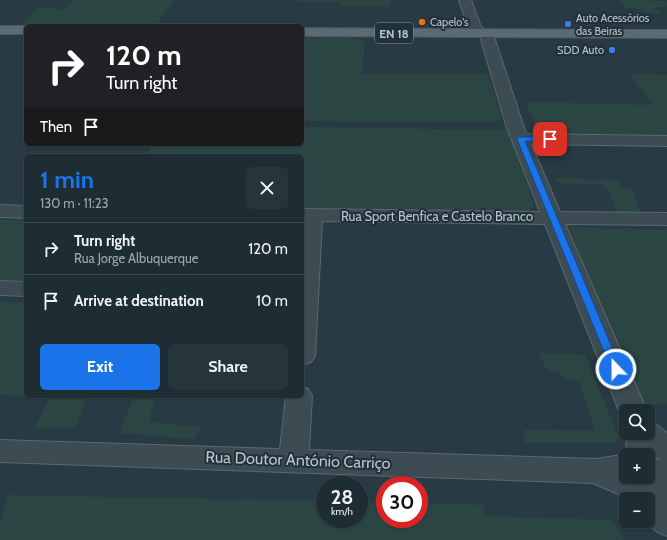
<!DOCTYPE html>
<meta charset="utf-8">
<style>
:root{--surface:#1e2c33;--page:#26343b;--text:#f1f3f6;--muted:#a1a7ac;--line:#3c484e;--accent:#1a73e8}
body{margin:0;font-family:Cabin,sans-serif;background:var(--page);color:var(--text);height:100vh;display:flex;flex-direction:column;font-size:15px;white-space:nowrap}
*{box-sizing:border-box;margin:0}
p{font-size:13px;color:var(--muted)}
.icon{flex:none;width:22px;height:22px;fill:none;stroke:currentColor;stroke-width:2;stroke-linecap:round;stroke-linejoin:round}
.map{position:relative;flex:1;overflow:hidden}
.details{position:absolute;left:24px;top:154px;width:280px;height:244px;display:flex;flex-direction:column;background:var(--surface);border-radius:6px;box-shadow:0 1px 3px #0004,0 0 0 1px var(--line)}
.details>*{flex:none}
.hud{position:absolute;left:24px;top:24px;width:280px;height:122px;border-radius:6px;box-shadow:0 1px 3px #0004,0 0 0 1px var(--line);background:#202124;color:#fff;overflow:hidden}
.tools{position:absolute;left:619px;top:404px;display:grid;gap:8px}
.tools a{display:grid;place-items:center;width:36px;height:36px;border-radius:6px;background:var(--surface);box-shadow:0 1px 3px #0004,0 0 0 1px var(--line);font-size:20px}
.speed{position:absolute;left:316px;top:476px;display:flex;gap:8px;font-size:20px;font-weight:700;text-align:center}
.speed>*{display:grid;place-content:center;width:52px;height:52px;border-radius:50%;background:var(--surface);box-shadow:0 1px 3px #0004,0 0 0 1px var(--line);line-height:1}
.speed small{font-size:10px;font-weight:400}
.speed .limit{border:6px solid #d22;background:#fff;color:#111}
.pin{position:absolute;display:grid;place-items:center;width:34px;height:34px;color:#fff;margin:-17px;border-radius:8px;box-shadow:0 2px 6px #0006}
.me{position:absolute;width:44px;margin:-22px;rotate:338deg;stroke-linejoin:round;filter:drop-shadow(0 0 3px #0008)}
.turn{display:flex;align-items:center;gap:14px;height:84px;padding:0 16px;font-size:18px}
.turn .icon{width:52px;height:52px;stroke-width:2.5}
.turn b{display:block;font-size:28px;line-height:34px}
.then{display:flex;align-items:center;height:38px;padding:0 16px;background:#0003;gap:8px;font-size:15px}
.round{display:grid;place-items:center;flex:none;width:42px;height:42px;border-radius:6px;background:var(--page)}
.headline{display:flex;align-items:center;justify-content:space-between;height:68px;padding:0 16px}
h1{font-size:24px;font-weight:800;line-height:30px;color:var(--accent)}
.action{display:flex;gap:8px;margin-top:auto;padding:8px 16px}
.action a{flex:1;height:46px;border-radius:6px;background:var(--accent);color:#fff;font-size:16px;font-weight:800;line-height:46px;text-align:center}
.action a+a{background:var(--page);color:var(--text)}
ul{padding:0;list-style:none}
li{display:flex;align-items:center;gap:12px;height:52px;padding:0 16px;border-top:1px solid var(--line)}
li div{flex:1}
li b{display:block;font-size:15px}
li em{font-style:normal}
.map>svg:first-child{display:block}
.green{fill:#2a4542}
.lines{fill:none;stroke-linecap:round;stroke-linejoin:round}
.minor-casing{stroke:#5b6871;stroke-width:2}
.primary-casing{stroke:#495760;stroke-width:2}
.minor{fill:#3d4b53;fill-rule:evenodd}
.primary{fill:#5b6a73;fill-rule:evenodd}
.route{fill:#1a73e8;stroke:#114b97}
.food-dot{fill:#e8710a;stroke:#213039;stroke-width:1.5}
.shop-dot{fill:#3f7fe0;stroke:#213039;stroke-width:1.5}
.labels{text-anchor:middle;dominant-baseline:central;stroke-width:4;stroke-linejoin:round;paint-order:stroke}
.far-poi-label{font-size:11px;fill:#bac5cd;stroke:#213039;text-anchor:start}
.shield{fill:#213039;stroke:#8c98a1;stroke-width:1}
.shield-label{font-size:12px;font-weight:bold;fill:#bac5cd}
.street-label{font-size:13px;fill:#bac5cd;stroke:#213039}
.near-street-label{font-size:16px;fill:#bac5cd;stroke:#213039}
</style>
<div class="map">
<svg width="667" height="540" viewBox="0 0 667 540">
<rect width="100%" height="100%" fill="#283a44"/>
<g class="green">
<polygon points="75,0 174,0 155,26 22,24 36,8 64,9"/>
<polygon points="298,0 418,0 391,1 389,7 340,7 340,3 298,2"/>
<polygon points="620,0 666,1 667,7 655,7 662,14 645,12 643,9 626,8"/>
<polygon points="350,37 363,40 365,45 362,74 488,74 502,120 491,122 302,121 302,38"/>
<polygon points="629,74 667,75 667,137 543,135 538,132 526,104 527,102 653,105"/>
<polygon points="302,127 508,130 534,206 531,210 523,212 302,209 302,156 148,156 152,144 302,144"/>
<polygon points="555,178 618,180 620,186 631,188 641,212 617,212 608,190 602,184 561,185"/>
<polygon points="0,220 26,220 26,285 0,284"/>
<polygon points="569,227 667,230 667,405 636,403"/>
<polygon points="0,302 26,302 26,396 0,395"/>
<polygon points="539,353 585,355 619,437 615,443 525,443 522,429 595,431 580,383 564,378 560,372 548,371"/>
<polygon points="33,396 88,396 75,428 34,428 50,397"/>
<polygon points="134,396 155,396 149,422 202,427 194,439 119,433"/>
<polygon points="8,495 325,501 325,519 359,519 359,502 385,503 385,519 419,519 419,503 483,505 485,516 611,520 625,540 0,540 0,523"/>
</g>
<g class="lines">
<defs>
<g id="minor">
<polygon points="459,0 471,0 481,27 493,34 526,134 667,136 667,146 531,144 560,212 667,213 667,225 565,224 647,411 626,411 626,419 623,418 619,411 545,224 322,221 315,356 311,362 302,365 302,209 540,212 506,125 480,36 469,29"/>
<polygon points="0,205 26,206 26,218 0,217"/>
<polygon points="0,281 26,282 26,296 0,295"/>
<path d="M302,387l6,2 4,7 -3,54 287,9 31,-5 -1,-21h22v-11l10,4 9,7v103c-21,-7 -19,-17 -19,-37h-22l-10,-6 -23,-10 -593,-21v-22l280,9 6,-53h16zM626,455h22v9l4,-1 4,-6 4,2c-9,3 -12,10 -12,18h-4l-1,2 -3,-2h-14z"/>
</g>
<g id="primary">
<rect x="0" y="26" width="26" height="8"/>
<polygon points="302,28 667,30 667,38 302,36"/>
</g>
</defs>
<use href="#minor" class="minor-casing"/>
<use href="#primary" class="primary-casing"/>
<use href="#minor" class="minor"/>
<use href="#primary" class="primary"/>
</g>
<polygon class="route" points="518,137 550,137 553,139 550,141 525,141 621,369 620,372 616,373 611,369 517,139"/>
<circle class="food-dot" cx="422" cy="22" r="4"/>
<g class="shop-dot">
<circle cx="568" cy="24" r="4"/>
<circle cx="612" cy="50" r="4"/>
</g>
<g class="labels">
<g class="far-poi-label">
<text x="576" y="18">Auto Acessórios<tspan x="576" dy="13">das Beiras</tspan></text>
<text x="430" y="22">Capelo's</text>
<text x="604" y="50" text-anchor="end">SDD Auto</text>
</g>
<rect class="shield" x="375" y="23" width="38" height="20" rx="3"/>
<g class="shield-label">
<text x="394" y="33">EN 18</text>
</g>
<g class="street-label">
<text x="437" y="216">Rua Sport Benfica e Castelo Branco</text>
</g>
<g class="near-street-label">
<text transform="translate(298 460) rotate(2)">Rua Doutor António Carriço</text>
</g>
</g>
</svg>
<div class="tools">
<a><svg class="icon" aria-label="search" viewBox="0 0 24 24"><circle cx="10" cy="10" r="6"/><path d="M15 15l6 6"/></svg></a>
<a>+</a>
<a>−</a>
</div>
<div class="speed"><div>28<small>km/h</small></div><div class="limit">30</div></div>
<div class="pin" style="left:550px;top:139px;background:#d93025"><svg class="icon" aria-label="arrive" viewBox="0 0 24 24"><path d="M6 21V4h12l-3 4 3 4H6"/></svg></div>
<svg class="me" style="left:616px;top:369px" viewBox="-20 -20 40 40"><circle r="17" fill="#1a73e8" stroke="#fff" stroke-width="3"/><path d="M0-11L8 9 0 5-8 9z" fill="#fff"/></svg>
<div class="hud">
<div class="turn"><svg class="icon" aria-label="right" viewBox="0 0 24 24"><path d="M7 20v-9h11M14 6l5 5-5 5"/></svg><div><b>120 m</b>Turn right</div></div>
<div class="then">Then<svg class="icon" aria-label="arrive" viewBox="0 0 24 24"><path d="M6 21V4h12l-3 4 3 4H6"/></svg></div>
</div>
<section class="details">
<div class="headline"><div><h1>1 min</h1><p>130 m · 11:23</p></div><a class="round"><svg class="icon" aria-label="close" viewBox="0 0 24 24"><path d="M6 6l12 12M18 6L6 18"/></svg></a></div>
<ul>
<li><svg class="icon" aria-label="right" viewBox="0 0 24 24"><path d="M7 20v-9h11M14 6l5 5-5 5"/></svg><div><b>Turn right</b><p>Rua Jorge Albuquerque</p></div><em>120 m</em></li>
<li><svg class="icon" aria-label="arrive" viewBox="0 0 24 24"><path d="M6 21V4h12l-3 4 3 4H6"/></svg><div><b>Arrive at destination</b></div><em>10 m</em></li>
</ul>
<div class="action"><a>Exit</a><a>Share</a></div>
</section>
</div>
